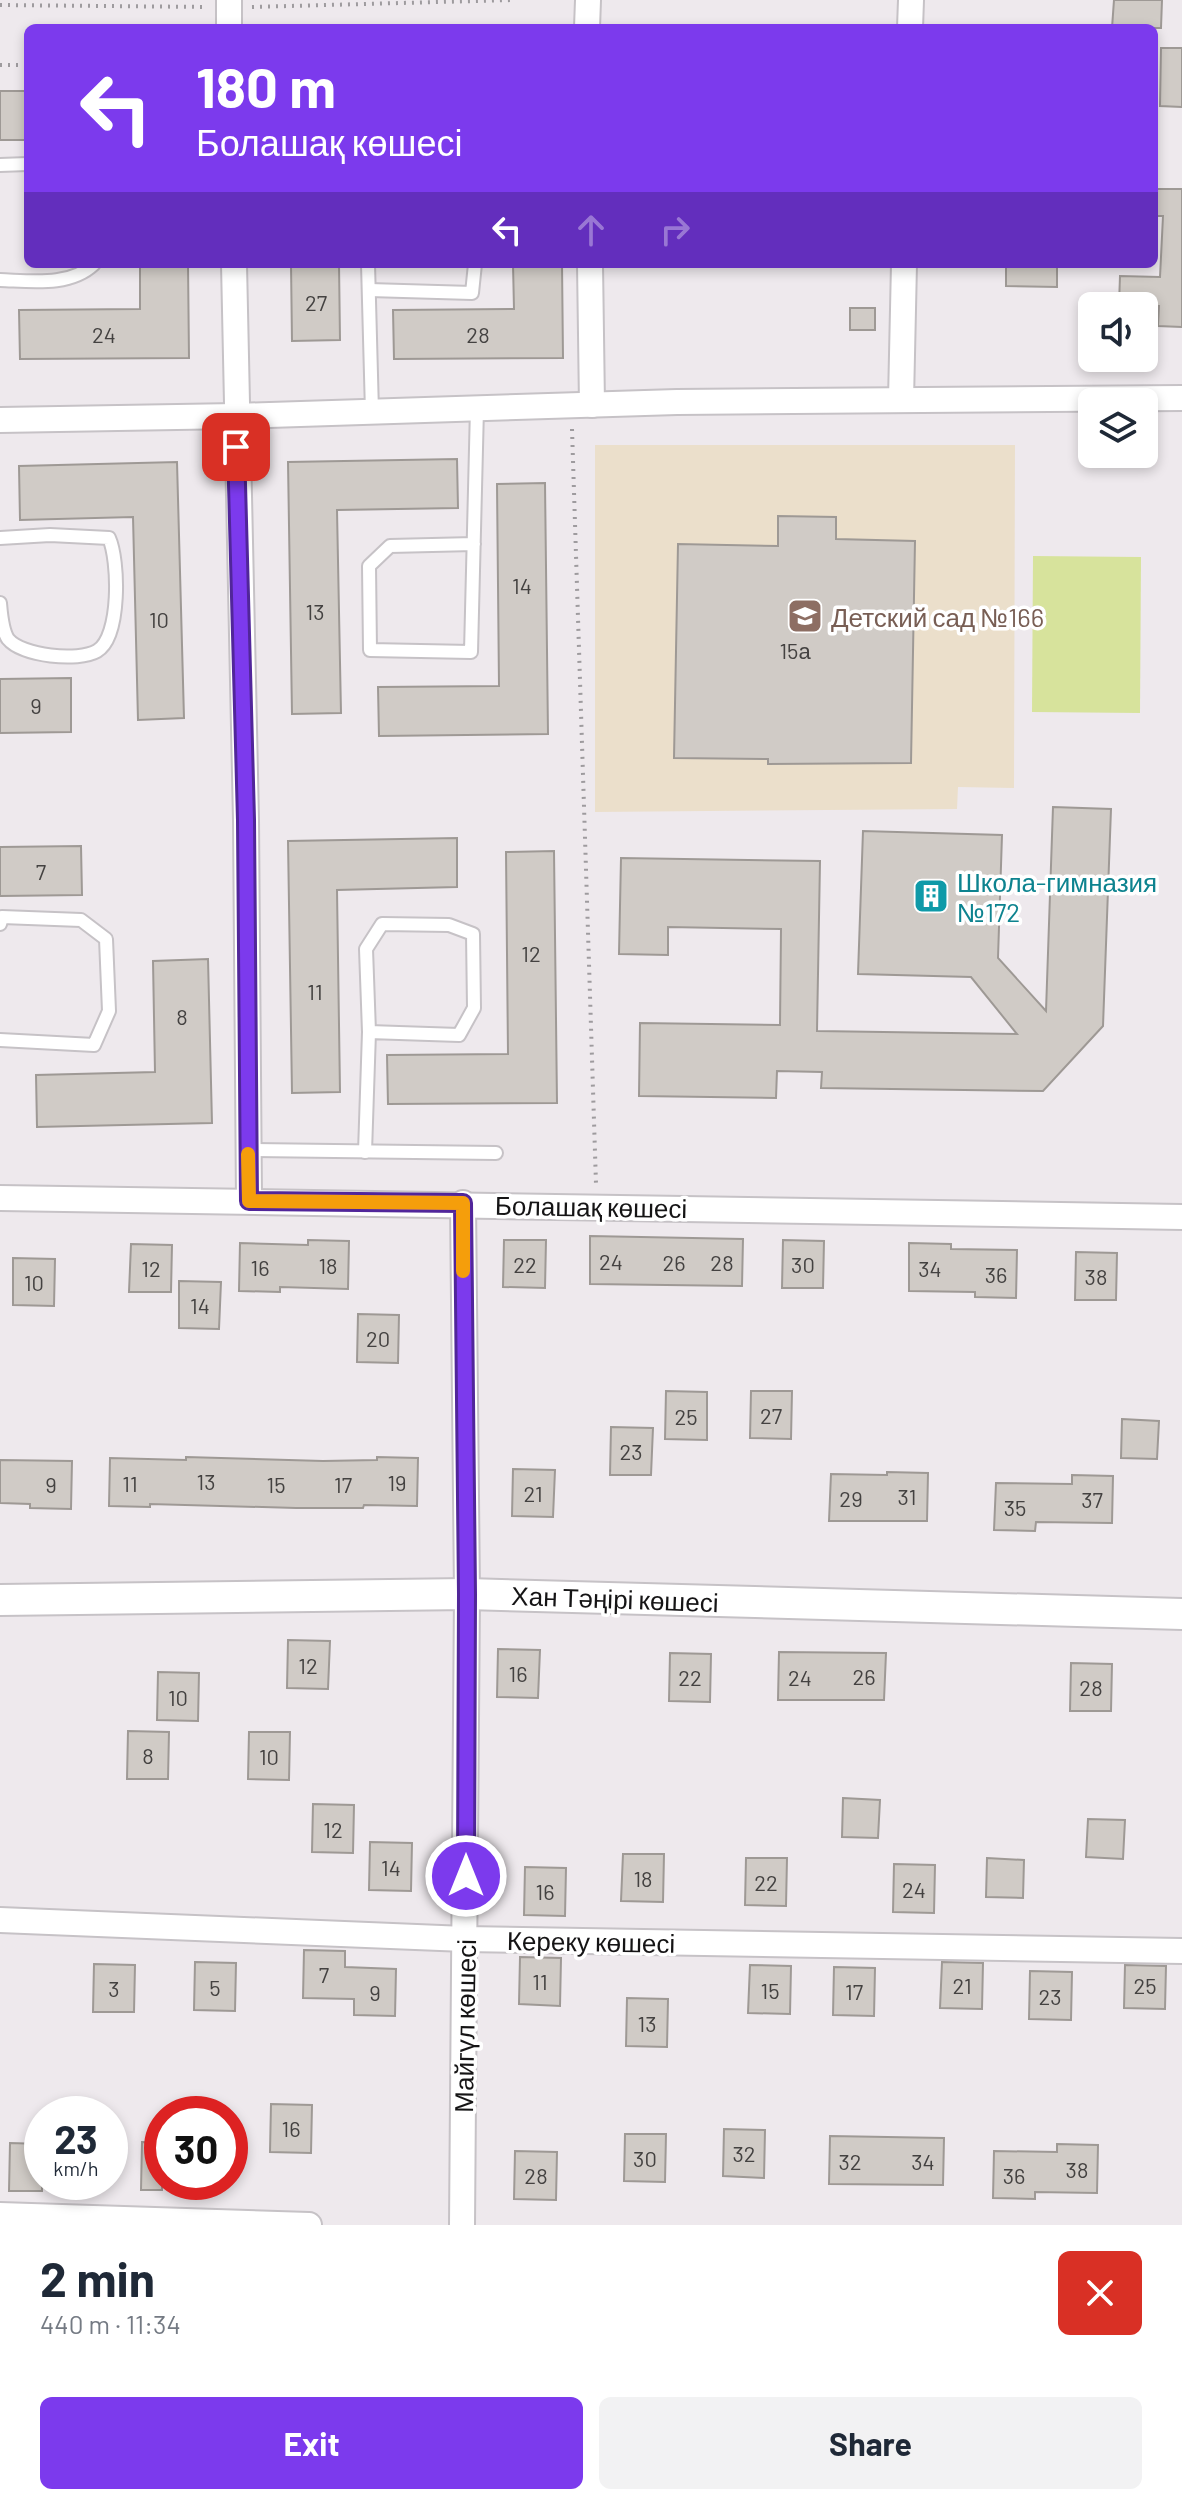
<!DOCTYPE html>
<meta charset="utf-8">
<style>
:root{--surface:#fff;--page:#f2f2f3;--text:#1f2937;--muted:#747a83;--accent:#7c3aed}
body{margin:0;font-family:Barlow,sans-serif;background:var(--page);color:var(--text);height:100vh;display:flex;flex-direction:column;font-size:30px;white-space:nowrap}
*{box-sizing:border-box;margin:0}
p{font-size:26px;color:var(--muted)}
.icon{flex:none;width:44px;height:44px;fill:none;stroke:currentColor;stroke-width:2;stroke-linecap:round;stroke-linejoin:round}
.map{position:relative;height:2225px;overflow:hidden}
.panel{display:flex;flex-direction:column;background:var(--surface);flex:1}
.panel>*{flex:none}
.top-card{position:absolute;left:24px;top:24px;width:1134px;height:244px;border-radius:12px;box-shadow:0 4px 12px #0003;background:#7c3aed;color:#fff;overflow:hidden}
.fabs{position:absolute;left:1078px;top:292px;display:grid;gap:16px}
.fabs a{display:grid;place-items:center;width:80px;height:80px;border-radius:12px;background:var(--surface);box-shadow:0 4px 12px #0003;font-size:40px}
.speed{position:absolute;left:24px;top:2096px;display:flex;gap:16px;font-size:40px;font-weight:700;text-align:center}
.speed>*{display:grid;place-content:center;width:104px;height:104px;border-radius:50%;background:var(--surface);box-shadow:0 4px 12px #0003;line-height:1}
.speed small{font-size:20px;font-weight:400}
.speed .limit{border:12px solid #d22;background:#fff;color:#111}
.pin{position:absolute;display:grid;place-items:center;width:68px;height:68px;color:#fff;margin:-34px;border-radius:16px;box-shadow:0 4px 12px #0006}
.me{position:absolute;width:88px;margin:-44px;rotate:0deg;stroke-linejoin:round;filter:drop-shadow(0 0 6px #0008)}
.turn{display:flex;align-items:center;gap:28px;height:168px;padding:0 40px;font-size:36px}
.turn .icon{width:104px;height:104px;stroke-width:2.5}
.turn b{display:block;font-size:56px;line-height:68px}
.lanes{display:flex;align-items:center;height:76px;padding:0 40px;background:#0003;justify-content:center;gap:40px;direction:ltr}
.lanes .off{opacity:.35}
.round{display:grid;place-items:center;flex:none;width:84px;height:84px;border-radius:12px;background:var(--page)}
.summary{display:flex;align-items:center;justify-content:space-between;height:136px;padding:0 40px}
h1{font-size:48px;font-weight:700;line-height:60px}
.button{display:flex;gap:16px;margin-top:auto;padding:16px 40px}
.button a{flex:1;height:92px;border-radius:12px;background:var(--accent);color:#fff;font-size:32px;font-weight:700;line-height:92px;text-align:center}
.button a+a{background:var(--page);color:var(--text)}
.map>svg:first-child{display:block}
.education{fill:#ebdfcb}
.green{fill:#d7e39c}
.building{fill:#d0cbc6;stroke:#9e9995;stroke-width:2}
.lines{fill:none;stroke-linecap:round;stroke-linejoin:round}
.service-casing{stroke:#c6c2c6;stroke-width:16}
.minor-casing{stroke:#c6c2c6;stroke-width:28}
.tertiary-casing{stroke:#c6c2c6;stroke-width:34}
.path{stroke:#9e9b9e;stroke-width:4;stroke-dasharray:2 6;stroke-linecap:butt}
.service{stroke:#fff;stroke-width:12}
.minor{stroke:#fff;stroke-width:24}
.tertiary{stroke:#fff;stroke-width:30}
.route-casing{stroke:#51269a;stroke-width:20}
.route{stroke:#7c3aed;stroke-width:14}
.slow{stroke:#f59e0b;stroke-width:14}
.labels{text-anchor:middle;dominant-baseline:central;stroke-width:7;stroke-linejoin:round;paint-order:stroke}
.number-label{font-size:22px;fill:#444241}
.education-label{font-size:26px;fill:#785e54;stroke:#fff;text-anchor:start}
.culture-label{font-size:26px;fill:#0d838f;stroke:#fff;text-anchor:start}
.street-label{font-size:26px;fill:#151415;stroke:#fff}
</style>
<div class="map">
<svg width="1182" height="2225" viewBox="0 0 1182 2225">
<rect width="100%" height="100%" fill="#eee9ed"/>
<polygon class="education" points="595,445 1015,445 1014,788 958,787 957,809 595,812"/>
<polygon class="green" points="1033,556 1141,557 1140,713 1032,712"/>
<g class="building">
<polygon points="1114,0 1162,0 1161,28 1112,28"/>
<polygon points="1161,48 1182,48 1182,107 1160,106"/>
<rect x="0" y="91" width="28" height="49"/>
<polygon points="1154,189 1182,189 1182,327 1158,326 1159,306 1119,305 1120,276 1160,277 1163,216 1154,216"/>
<polygon points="140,264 188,264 189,358 20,359 19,310 140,309"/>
<polygon points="291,264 339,264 340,340 292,341"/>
<polygon points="513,264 562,264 563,358 394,359 393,310 514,309"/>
<polygon points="1006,264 1057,264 1057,287 1006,286"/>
<rect x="850" y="308" width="25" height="22"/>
<polygon points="457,459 458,508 337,510 341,713 292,714 288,462"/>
<polygon points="177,462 184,718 138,720 133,517 20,520 19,466"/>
<polygon points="545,483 548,734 379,736 378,687 499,686 497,484"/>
<polygon points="778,516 836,517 836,539 915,541 911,763 768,764 768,759 674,758 678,544 778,546"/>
<polygon points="71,678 71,732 0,733 0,679"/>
<polygon points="1053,807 1111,809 1103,1026 1043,1091 821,1088 822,1072 777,1071 776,1098 639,1096 640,1023 780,1025 781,929 668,927 668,955 619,954 621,858 820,861 817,1031 1017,1034 971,977 858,974 863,831 1002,835 998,958 1046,1011"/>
<polygon points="457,838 457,887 337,890 340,1092 292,1093 288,841"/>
<polygon points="81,846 82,895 0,896 0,847"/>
<polygon points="554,851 557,1103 388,1104 387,1055 508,1054 506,852"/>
<polygon points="208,959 212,1123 37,1127 36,1075 155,1072 153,961"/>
<polygon points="590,1236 743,1239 742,1286 590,1284"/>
<polygon points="308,1240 349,1241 348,1289 280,1287 280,1292 239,1291 240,1243 308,1245"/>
<polygon points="504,1240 546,1240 545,1288 503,1287"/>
<polygon points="783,1240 824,1241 823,1288 782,1288"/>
<polygon points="909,1243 951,1244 951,1249 1017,1250 1016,1298 975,1297 975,1292 909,1291"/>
<polygon points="131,1244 172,1245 171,1292 129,1292"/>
<polygon points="1076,1252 1117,1253 1116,1300 1075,1300"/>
<polygon points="13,1258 55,1259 54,1306 13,1305"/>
<polygon points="179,1281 221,1282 219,1329 179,1328"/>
<polygon points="358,1314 399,1315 398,1363 357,1362"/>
<polygon points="666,1391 707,1392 707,1440 665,1439"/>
<polygon points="751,1391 792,1391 791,1439 750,1438"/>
<polygon points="1122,1419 1159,1421 1157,1459 1121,1458"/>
<polygon points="611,1427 653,1428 651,1475 610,1475"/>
<polygon points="186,1457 323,1461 377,1460 377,1457 418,1458 417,1506 364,1505 363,1508 296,1508 150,1504 150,1507 109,1506 110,1458 186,1460"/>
<polygon points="0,1460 72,1461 71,1509 30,1508 30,1504 0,1503"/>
<polygon points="513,1469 555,1470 553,1517 512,1516"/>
<polygon points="887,1472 928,1473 927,1521 829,1521 831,1474 887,1475"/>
<polygon points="1072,1475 1113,1476 1112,1523 1036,1522 1035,1531 994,1530 996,1483 1072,1484"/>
<polygon points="288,1640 330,1641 328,1689 287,1688"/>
<polygon points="498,1649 540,1650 538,1698 497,1697"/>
<polygon points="779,1652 886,1653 884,1700 778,1700"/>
<polygon points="670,1653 711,1654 710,1702 669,1701"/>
<polygon points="1071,1663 1112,1664 1111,1711 1070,1711"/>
<polygon points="158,1672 199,1673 198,1721 157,1720"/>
<polygon points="128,1731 169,1732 168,1779 127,1779"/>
<polygon points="249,1732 290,1732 289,1780 248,1779"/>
<polygon points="843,1798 880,1800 878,1838 842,1837"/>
<polygon points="313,1804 354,1805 353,1853 312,1852"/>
<polygon points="1088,1819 1125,1820 1123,1859 1086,1857"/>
<polygon points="370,1842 412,1843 411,1891 369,1890"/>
<polygon points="623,1854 664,1854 663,1902 621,1901"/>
<polygon points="746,1858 787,1858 786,1906 745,1905"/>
<polygon points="987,1858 1024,1860 1023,1898 986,1897"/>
<polygon points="894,1864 935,1865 934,1913 893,1912"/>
<polygon points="525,1867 566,1868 565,1916 524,1915"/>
<polygon points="304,1950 345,1951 345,1967 396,1969 395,2016 354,2015 354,1999 303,1998"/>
<polygon points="520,1957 561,1958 560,2006 519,2004"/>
<polygon points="195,1962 236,1963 235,2011 194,2010"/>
<polygon points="942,1962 983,1963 982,2009 940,2008"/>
<polygon points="94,1964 135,1965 134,2012 93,2012"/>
<polygon points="750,1965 791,1966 790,2014 748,2013"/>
<polygon points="1125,1965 1166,1966 1165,2009 1124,2008"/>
<polygon points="834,1967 875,1968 874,2016 833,2015"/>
<polygon points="1030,1971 1072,1972 1071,2020 1029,2019"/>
<polygon points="627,1998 668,1999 667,2047 626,2046"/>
<polygon points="271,2104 312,2105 311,2153 270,2152"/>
<polygon points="724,2129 765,2130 764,2178 723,2176"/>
<polygon points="625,2134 666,2134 665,2182 624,2181"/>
<polygon points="830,2136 944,2138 943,2185 829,2184"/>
<polygon points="142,2142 162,2143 162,2190 141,2190"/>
<polygon points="10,2143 42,2144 42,2191 9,2191"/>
<polygon points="1057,2144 1098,2145 1097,2193 1035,2192 1035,2199 993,2198 994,2151 1057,2152"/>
<polygon points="515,2151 557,2152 556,2200 514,2199"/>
</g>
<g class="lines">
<defs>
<g id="service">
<polyline points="0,165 28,164"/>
<polyline points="368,264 372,412"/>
<path d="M0,280c31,1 70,7 94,-16"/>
<polyline points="369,290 472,293 475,264"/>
<path d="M0,538l50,-3 59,3c10,22 12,99 -12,113 -19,11 -75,5 -89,-12 -6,-9 -7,-25 -8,-36"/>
<polyline points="474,544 390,546 369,566 370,650 471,652 477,408"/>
<polyline points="0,924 2,917 81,920 106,939 109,1011 94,1045 0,1040"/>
<polyline points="248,1150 496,1153"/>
<polyline points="365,1152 369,1032 366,949 382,924 449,925 473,934 474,1008 459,1035 369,1032"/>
</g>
<g id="minor">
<polyline points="229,28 229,0"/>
<polyline points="587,28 588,0"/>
<polyline points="910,28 911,0"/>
<polyline points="234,264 246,820 249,1201"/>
<polyline points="590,264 592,405"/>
<polyline points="901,400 904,264"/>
<polyline points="0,420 236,416 677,402 1182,398"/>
<polyline points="0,1198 1182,1217"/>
<polyline points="0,1920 465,1939 1182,1951"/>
<polyline points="0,2215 309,2225"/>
<polyline points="462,2225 467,1594 463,1203"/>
</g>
<polyline id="tertiary" points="0,1600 467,1594 1182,1614"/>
</defs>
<use href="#service" class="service-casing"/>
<use href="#minor" class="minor-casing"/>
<use href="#tertiary" class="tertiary-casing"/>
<g class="path">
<polyline points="0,5 207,7"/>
<polyline points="252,7 513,0"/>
<polyline points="0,65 28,65"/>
<polyline points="572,429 596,1184"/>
</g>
<use href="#service" class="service"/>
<use href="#minor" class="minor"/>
<use href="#tertiary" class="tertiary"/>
</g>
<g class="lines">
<defs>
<polyline id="route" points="236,447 246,820 249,1201 463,1203 467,1594 466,1876"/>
</defs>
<use href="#route" class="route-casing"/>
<use href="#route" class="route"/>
<polyline class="slow" points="248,1154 249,1201 463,1203 463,1271"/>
</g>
<defs>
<symbol id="school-square" viewBox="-11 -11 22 22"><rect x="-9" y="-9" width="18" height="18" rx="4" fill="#8d6e63" stroke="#fff"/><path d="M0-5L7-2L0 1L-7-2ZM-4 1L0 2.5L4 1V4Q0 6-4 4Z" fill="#fff"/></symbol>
<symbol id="building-square" viewBox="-11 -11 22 22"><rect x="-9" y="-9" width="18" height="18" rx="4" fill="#0f9aa8" stroke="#fff"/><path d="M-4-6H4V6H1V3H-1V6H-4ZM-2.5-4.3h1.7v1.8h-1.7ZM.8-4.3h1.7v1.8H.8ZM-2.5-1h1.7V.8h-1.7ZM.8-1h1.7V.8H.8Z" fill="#fff"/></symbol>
</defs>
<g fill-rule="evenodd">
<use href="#school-square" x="785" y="596" width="40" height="40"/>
<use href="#building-square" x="911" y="876" width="40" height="40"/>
</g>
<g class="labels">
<g class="number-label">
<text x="316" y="302">27</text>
<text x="104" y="334">24</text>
<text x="478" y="334">28</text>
<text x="522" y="585">14</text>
<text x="315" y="611">13</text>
<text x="159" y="619">10</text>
<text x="795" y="650">15а</text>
<text x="36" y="705">9</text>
<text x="41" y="871">7</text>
<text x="531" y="953">12</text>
<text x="315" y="991">11</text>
<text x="182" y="1016">8</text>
<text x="611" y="1261">24</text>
<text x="674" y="1262">26</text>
<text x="722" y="1262">28</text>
<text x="525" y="1264">22</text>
<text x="803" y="1264">30</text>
<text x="328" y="1265">18</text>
<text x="260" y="1267">16</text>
<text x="151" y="1268">12</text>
<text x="930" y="1268">34</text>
<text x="996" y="1274">36</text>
<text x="1096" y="1276">38</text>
<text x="34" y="1282">10</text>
<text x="200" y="1305">14</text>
<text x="378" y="1338">20</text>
<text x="771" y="1415">27</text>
<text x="686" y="1416">25</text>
<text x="631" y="1451">23</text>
<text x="206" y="1481">13</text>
<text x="397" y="1482">19</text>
<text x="130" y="1483">11</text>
<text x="51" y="1484">9</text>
<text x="276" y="1484">15</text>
<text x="343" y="1484">17</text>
<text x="533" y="1493">21</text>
<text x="907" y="1496">31</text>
<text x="851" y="1498">29</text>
<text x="1092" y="1499">37</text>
<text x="1015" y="1507">35</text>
<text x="308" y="1665">12</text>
<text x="518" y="1673">16</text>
<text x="864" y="1676">26</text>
<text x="690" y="1677">22</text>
<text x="800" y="1677">24</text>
<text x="1091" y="1687">28</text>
<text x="178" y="1697">10</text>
<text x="148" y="1755">8</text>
<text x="269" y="1756">10</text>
<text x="333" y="1829">12</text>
<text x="391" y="1867">14</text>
<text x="643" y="1878">18</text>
<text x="766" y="1882">22</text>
<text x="914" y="1889">24</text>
<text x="545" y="1891">16</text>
<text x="324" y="1974">7</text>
<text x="540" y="1981">11</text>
<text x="962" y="1985">21</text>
<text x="1145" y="1985">25</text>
<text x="215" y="1987">5</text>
<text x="114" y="1988">3</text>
<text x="770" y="1990">15</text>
<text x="854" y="1991">17</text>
<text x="375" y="1992">9</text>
<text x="1050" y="1996">23</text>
<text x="647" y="2023">13</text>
<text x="291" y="2128">16</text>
<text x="744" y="2153">32</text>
<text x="645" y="2158">30</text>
<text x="850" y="2161">32</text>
<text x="923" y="2161">34</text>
<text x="1077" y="2169">38</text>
<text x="536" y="2175">28</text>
<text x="1014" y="2175">36</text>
</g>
<g class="education-label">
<text x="831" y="616">Детский сад №166</text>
</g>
<g class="culture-label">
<text x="957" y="881">Школа-гимназия<tspan x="957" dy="30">№172</tspan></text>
</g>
<g class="street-label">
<text transform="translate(591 1206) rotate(1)">Болашақ көшесі</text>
<text transform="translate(615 1598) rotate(2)">Хан Тәңірі көшесі</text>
<text transform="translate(591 1941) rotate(1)">Кереку көшесі</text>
<text transform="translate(464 2026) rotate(-89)">Майгүл көшесі</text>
</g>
</g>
</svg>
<div class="fabs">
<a><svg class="icon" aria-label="sound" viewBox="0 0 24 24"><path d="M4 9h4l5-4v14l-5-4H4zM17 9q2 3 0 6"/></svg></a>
<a><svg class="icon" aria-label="layers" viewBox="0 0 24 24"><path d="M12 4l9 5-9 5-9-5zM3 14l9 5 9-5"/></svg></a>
</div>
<div class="speed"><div>23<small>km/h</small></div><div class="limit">30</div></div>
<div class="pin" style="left:236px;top:447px;background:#d93025"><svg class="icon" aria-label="arrive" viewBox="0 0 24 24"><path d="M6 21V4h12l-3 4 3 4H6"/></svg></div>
<svg class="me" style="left:466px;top:1876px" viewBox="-20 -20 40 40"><circle r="17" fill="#7c3aed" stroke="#fff" stroke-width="3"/><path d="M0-11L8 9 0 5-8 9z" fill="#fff"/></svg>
<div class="top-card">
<div class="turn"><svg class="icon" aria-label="left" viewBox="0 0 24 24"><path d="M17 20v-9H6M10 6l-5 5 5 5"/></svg><div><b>180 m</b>Болашақ көшесі</div></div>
<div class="lanes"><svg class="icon" aria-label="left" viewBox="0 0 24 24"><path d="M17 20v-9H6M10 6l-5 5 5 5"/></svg><svg class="icon off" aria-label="ahead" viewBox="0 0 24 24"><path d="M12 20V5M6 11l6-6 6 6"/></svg><svg class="icon off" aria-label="right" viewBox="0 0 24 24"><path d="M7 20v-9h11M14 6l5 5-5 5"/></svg></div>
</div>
</div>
<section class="panel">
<div class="summary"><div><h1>2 min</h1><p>440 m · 11:34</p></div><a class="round" style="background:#d93025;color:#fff"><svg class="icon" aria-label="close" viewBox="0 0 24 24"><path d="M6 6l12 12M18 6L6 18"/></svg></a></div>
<div class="button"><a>Exit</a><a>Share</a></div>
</section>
